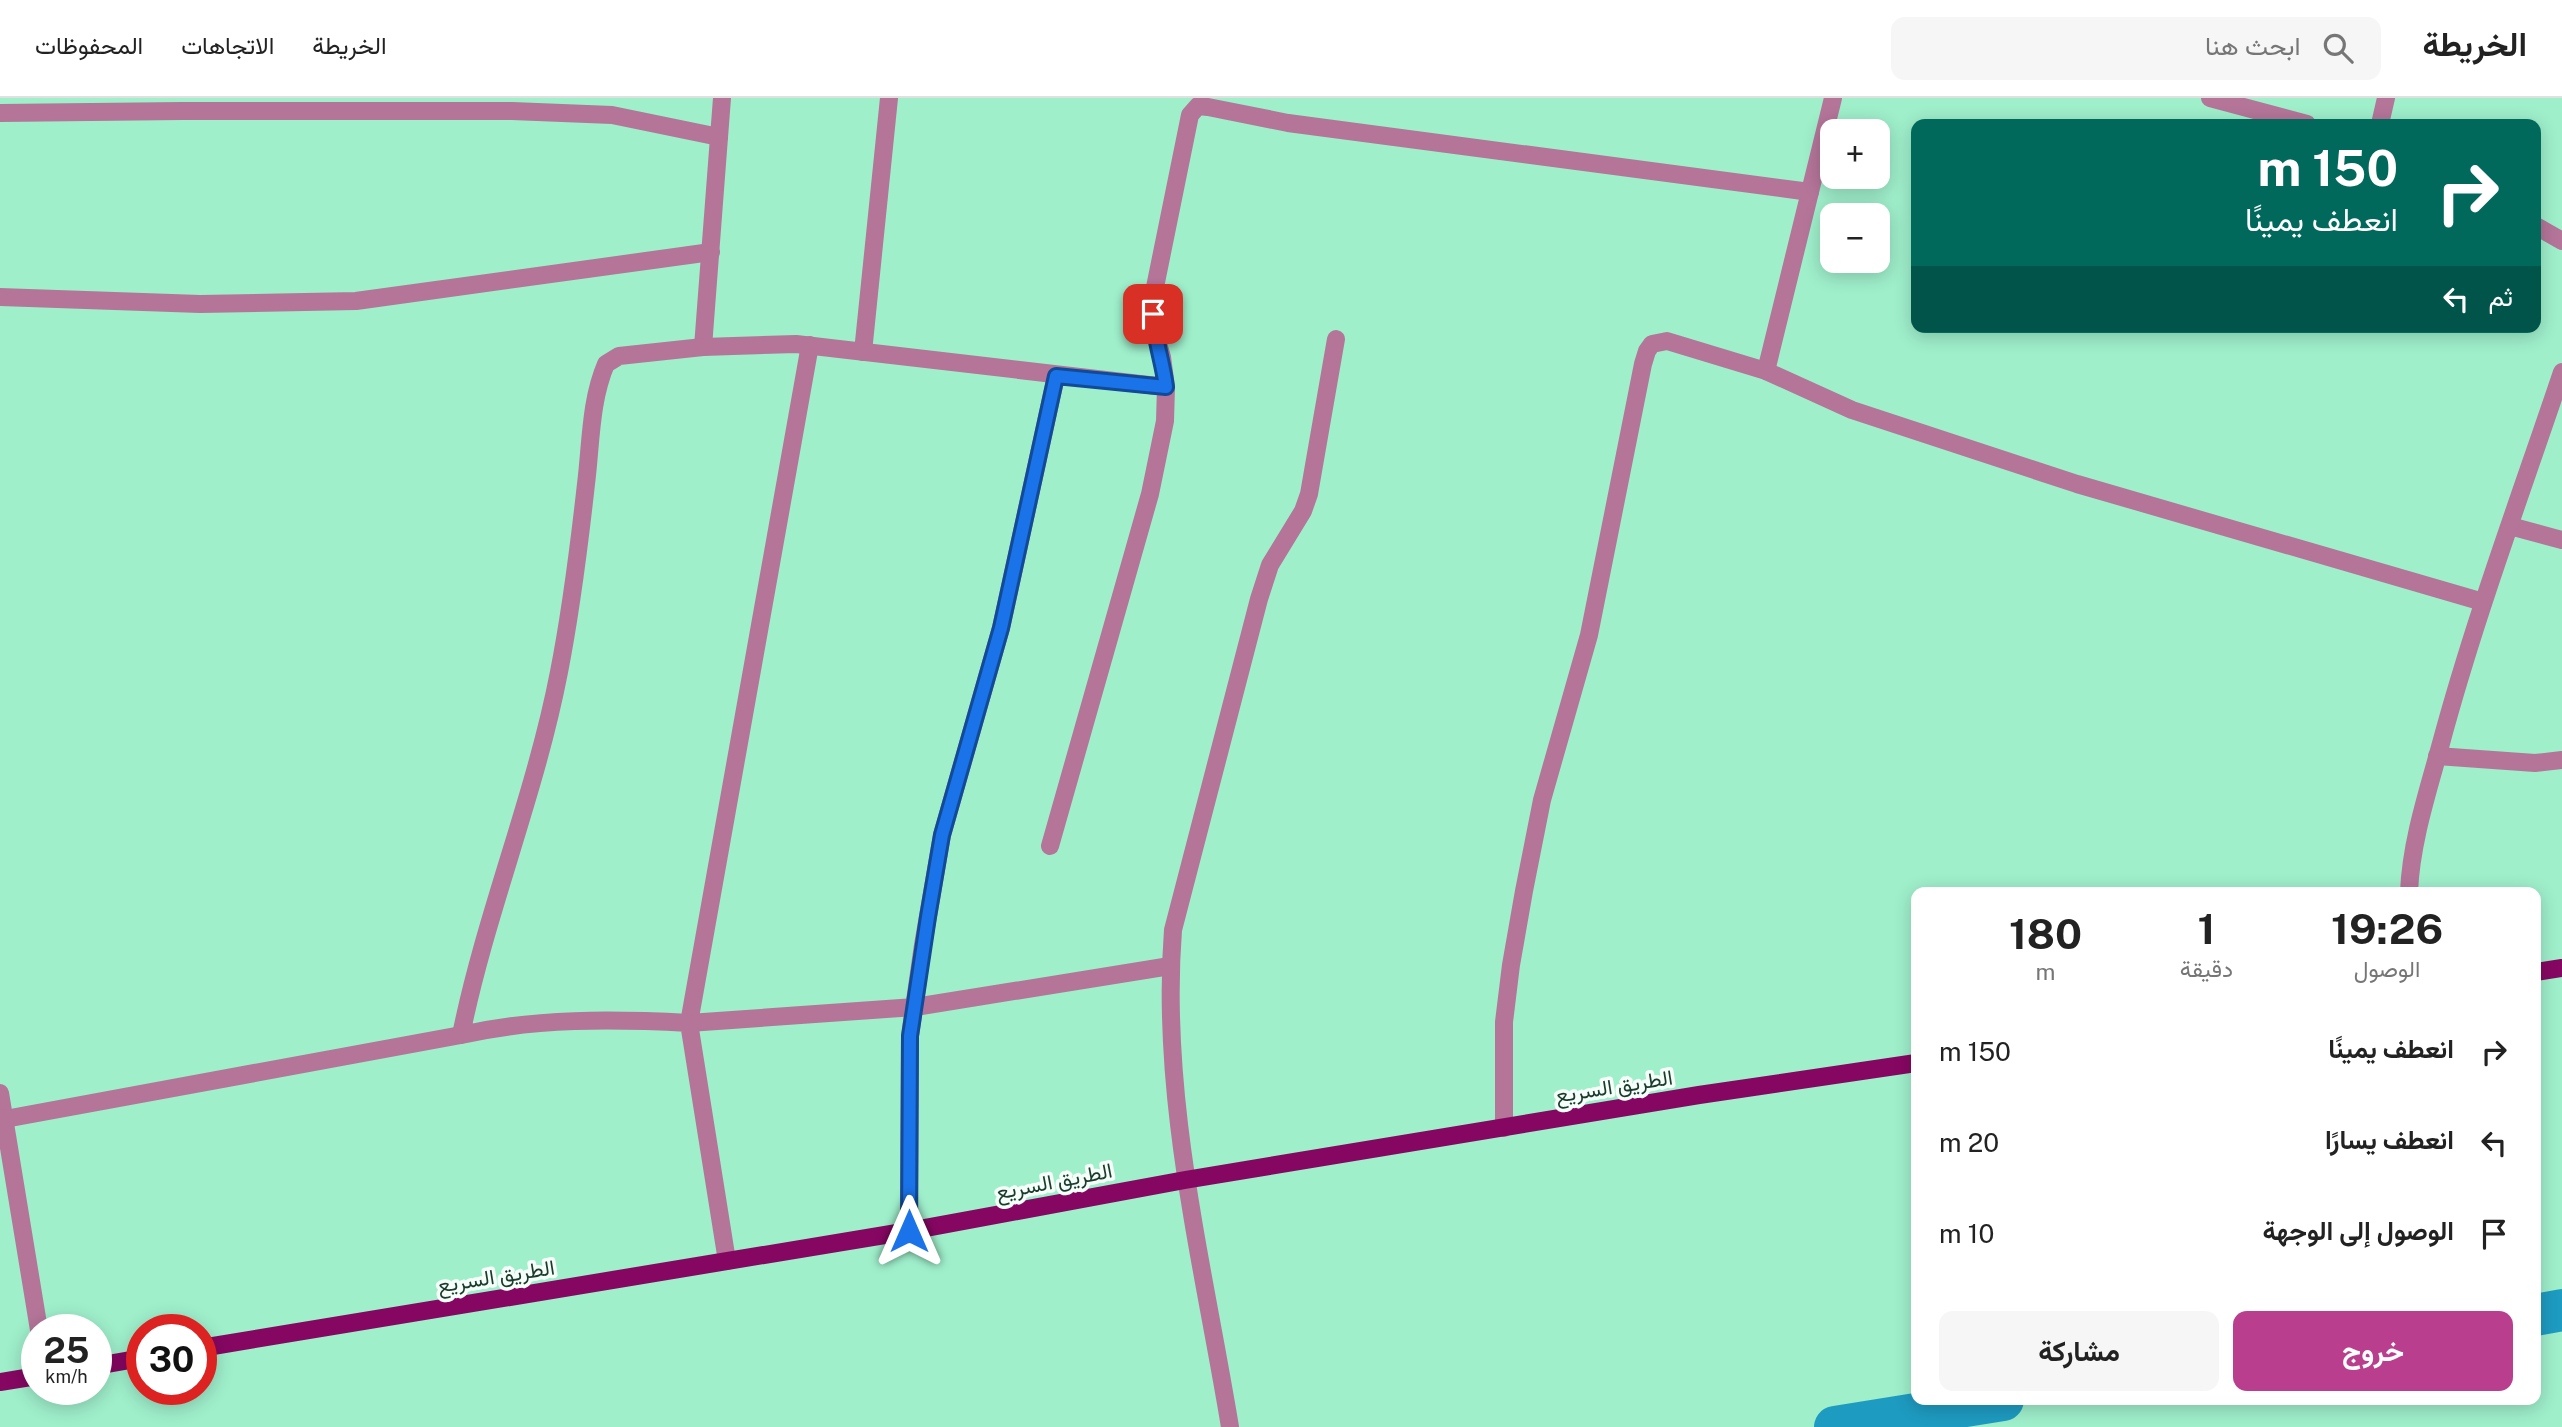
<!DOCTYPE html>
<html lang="ar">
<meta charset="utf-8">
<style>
:root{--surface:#fff;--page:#f6f6f6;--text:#222;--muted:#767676;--line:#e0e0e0;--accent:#b93e8e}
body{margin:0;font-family:"Public Sans",Vazirmatn,sans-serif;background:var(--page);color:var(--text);direction:rtl;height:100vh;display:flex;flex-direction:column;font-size:26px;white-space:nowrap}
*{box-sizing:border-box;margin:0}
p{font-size:23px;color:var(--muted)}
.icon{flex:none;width:38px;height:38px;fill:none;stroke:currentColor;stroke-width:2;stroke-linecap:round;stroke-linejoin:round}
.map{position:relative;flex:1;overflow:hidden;direction:ltr}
.panel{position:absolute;left:1911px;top:789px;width:630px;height:518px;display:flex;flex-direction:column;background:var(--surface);border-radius:14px;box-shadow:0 4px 18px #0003;direction:rtl}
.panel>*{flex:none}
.hud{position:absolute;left:1911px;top:21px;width:630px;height:214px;border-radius:14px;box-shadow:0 4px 18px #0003;direction:rtl;background:#00695c;color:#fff;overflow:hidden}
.fabs{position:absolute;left:1820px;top:21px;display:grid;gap:14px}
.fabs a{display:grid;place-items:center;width:70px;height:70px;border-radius:14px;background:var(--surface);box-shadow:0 4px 18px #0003;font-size:35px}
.speed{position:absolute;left:21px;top:1216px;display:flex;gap:14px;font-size:35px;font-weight:700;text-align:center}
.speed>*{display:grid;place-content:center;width:91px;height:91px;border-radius:50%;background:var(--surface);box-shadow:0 4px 18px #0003;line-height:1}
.speed small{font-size:18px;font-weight:400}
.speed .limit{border:10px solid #d22;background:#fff;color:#111}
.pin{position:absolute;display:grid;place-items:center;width:60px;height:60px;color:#fff;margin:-30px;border-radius:14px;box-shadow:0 4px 10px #0006}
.me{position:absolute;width:77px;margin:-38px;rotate:0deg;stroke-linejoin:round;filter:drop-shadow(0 0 5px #0008)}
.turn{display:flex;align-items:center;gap:24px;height:147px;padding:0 28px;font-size:32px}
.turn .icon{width:91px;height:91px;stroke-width:2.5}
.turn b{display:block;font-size:49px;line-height:60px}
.then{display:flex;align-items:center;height:66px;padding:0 28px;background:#0003;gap:14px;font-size:26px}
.eta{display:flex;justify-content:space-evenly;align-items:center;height:119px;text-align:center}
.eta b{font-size:42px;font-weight:700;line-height:49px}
.button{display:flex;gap:14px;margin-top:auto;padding:14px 28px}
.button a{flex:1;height:80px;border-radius:14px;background:var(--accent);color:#fff;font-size:28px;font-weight:700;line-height:80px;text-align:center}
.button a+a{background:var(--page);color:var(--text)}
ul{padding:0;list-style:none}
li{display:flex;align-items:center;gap:21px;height:91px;padding:0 28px}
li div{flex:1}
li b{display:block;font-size:26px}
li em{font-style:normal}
header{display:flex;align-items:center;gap:42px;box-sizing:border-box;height:98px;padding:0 35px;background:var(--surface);border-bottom:2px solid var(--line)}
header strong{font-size:33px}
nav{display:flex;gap:38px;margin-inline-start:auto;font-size:24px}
.search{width:490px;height:63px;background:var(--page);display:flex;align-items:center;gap:18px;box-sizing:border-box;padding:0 24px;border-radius:14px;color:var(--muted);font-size:26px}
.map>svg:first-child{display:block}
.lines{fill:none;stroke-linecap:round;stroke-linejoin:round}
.canal{stroke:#1e9bc1;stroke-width:42}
.minor{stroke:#b47599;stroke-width:18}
.major{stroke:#860762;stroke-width:18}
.route-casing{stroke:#114b97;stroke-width:18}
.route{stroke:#1a73e8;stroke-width:12}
.labels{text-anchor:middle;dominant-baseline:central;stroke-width:7;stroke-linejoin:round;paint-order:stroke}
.street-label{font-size:21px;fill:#1a3b2d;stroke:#f6fefa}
</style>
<header>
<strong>الخريطة</strong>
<div class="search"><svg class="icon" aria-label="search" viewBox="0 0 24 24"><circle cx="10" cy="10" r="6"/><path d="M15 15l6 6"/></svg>ابحث هنا</div>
<nav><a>الخريطة</a><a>الاتجاهات</a><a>المحفوظات</a></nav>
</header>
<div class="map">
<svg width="2562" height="1329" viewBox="0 0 2562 1329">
<rect width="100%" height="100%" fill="#9fefcb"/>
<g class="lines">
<g class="canal">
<polyline points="2536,1217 2562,1212"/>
<polyline points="1835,1329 2003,1302"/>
</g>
<g class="minor">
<polyline points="2210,0 2307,26"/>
<polyline points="0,15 182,13 512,13 612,17 719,39"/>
<polyline points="2380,26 2386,0"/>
<polyline points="2536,128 2562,143"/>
<polyline points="0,199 200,206 356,203 711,154"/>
<polyline points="810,247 689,925 915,909 1170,868"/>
<polyline points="703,249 722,0"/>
<polyline points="863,254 889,0"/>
<polyline points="1766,273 1833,0"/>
<polyline points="2510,428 2562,442"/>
<polyline points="2437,658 2535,665 2562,662"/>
<polyline points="1050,748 1150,396 1165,323 1166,289 1162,259 1154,232 1153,199 1190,17 1198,8 1208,9 1288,25 1810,94"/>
<path d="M2409,794c2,-49 18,-98 31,-145 34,-127 80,-250 122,-375"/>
<polyline points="0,995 39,1232"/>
<polyline points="5,1021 461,937"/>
<polyline points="1504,1030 1504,924 1511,867 1524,793 1542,702 1589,537 1643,266 1647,253 1652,246 1667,243 1766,273 1852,312 2077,386 2483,504"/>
<polyline points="909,1133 910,938 923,847 942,737 1001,530 1056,278"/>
<path d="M727,1163l-38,-238c-76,-4 -153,-5 -228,12 25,-123 74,-239 98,-363 12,-61 20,-125 27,-188 5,-39 4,-83 20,-120l13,-8 84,-9 93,-3 370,43"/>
<path d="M1230,1329c-27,-164 -70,-330 -57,-497l86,-331 11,-34 33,-54 6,-17 27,-155"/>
</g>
<g class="major">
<polyline points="2536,874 2562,870"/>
<polyline points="201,1250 909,1133 1185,1082 1699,997 1916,965"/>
<polyline points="96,1268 142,1260"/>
<polyline points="0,1284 37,1278"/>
</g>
</g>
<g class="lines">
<defs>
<path id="route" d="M909,1133l1,-195 18,-119 14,-82 59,-207 55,-252 110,11c-3,-25 -12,-49 -13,-73"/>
</defs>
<use href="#route" class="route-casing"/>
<use href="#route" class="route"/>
</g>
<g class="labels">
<g class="street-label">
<text transform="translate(1614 988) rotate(-9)">الطريق السريع</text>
<text transform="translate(1054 1083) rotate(-11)">الطريق السريع</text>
<text transform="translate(496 1178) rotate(-9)">الطريق السريع</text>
</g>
</g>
</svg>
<div class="fabs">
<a>+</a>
<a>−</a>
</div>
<div class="speed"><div>25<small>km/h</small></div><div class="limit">30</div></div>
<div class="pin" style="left:1153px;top:216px;background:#d93025"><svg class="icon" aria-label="arrive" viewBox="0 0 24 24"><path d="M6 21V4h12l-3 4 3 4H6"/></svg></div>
<svg class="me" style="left:909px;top:1133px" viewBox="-20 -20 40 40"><path d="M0-17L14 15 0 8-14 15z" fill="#1a73e8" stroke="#fff" stroke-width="4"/></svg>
<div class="hud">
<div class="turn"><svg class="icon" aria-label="right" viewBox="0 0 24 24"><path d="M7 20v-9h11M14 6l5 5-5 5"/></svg><div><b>150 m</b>انعطف يمينًا</div></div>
<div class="then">ثم<svg class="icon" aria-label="left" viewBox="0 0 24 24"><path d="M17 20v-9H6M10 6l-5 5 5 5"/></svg></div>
</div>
<section class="panel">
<div class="eta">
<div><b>19:26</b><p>الوصول</p></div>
<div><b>1</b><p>دقيقة</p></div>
<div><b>180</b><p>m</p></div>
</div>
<ul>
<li><svg class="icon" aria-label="right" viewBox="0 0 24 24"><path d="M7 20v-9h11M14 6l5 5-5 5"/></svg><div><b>انعطف يمينًا</b></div><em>150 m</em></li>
<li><svg class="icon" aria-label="left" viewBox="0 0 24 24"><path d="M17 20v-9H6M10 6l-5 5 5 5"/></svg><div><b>انعطف يسارًا</b></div><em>20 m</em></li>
<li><svg class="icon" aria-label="arrive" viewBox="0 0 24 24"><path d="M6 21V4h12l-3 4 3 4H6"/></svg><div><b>الوصول إلى الوجهة</b></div><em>10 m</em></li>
</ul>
<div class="button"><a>خروج</a><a>مشاركة</a></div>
</section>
</div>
